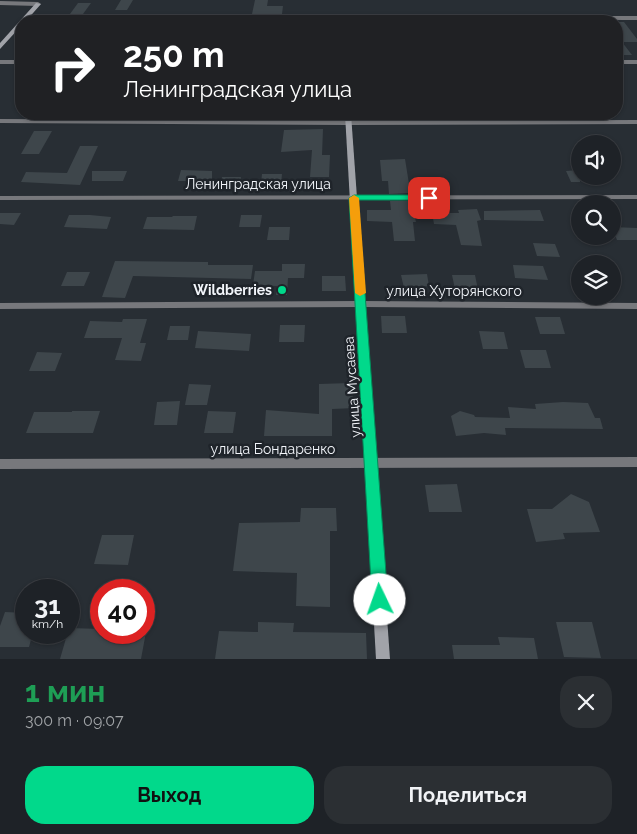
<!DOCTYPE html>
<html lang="ru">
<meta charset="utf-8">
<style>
:root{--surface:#1e2227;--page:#2b2f33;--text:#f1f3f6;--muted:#a1a4a7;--line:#3c3f44;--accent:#01d98b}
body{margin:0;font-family:Raleway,sans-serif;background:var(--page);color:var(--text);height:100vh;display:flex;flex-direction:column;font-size:19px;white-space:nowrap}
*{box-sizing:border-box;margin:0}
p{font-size:16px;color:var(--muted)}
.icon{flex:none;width:28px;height:28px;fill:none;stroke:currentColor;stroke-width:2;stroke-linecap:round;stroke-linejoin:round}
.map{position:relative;height:659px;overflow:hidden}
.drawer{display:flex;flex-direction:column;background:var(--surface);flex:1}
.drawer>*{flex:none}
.banner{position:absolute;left:15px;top:15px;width:608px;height:105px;border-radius:20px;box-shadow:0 1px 4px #0004,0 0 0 1px var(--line);background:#202124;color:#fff;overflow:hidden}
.fabs{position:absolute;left:571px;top:135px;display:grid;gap:10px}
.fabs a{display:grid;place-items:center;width:50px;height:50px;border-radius:50%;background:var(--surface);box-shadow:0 1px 4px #0004,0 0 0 1px var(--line);font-size:25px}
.speed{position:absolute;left:15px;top:579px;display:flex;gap:10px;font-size:25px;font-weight:700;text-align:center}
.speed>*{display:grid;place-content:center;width:65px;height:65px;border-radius:50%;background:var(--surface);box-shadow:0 1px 4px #0004,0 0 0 1px var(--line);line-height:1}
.speed small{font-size:12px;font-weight:400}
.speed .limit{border:8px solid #d22;background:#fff;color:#111}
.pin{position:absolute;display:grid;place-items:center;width:42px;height:42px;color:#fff;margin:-21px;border-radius:10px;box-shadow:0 2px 8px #0006}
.me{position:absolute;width:55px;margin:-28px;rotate:357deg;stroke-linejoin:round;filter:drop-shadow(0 0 4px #0008)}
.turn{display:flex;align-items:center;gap:18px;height:105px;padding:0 25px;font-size:22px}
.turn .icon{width:65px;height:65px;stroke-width:2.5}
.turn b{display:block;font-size:35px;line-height:42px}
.round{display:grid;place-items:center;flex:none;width:52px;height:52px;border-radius:20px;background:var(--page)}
.head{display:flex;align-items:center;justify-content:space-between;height:85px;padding:0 25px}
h1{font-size:30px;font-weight:700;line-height:38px;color:#1e9e55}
.cta{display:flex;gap:10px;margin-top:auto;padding:10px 25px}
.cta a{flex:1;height:58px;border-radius:20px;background:var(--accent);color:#111;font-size:20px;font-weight:700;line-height:58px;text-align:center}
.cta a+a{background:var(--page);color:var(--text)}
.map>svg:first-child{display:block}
.building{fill:#3e464b}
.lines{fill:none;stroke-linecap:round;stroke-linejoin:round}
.street{fill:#77787c;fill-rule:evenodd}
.secondary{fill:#a1a3a9;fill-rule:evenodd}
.route{fill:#01d98b;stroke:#018d5a}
.slow{fill:#f59e0b}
.poi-dot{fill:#01d98b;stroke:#1f242a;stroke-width:2}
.labels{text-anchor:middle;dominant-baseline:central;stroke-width:5;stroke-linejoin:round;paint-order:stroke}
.street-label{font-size:14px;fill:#f2f5fa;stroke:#1f242a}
.poi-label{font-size:14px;font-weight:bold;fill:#f2f5fa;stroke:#1f242a;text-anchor:end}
</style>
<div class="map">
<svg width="637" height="659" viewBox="0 0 637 659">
<rect width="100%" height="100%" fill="#282e34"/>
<g class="building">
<polygon points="121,0 133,0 127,10 115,10"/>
<polygon points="255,0 268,0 267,6 283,6 282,14 252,14"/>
<polygon points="78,3 91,3 83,14 70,14"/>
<polygon points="616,22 624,22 637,39 637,42 622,42 632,55 616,55"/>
<polygon points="323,129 322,155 330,155 329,177 310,177 312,150 281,152 284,130"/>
<polygon points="34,131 52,131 39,154 21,154"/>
<polygon points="80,146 98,146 80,185 21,182 26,172 67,173"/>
<polygon points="405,159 410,190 408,190 409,193 389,194 388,181 382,181 380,160"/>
<polygon points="181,170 212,171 212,181 178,181"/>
<polygon points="580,170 580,182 571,182 566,171"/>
<polygon points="92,171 127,171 123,181 92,181"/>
<polygon points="262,174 282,174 281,184 261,184"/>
<polygon points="222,177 241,177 239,188 220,187"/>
<polygon points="390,201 411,201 416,222 413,222 415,241 394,241 392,222 367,221 367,210 391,210"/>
<polygon points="477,209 481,220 477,221 482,246 461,245 456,225 434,224 432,213 459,213 458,210"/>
<polygon points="540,210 544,221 484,220 484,211"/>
<polygon points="0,213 21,213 14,225 0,224"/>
<polygon points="69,215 90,215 111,217 107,229 64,227"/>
<polygon points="241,215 262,215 260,227 239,227"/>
<polygon points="173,216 197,216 194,230 143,229 147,217 172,217"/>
<polygon points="269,227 290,227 289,240 267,240"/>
<polygon points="612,227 637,228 637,240 617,240"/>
<polygon points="533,243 555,244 560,257 537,256"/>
<polygon points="115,261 208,262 208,265 253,265 251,279 133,276 125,298 102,297"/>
<polygon points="282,264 305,264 304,278 288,278 287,295 276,295 277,286 253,285 255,271 282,271"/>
<polygon points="513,265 543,266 548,280 515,278"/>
<polygon points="67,272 90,272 84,286 61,286"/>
<polygon points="427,274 429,286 404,288 401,275"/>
<polygon points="452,275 475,275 478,290 455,289"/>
<polygon points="322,276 345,276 346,291 322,291"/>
<polygon points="381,316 405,316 407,333 382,333"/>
<polygon points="535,317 560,317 565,334 540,334"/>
<polygon points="123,319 147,319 140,343 146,343 141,361 115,360 122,338 84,338 90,321 122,322"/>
<polygon points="280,325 305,325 304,342 279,342"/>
<polygon points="170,326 190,326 188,340 167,340"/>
<polygon points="198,331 251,334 249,351 195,348"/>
<polygon points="479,331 504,332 508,349 483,349"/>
<polygon points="520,350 546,350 551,368 525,368"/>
<polygon points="37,352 62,353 55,371 29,371"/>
<polygon points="351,383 355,408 332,409 332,436 264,436 266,410 319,414 319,384"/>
<polygon points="189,384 211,385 207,405 185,405"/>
<polygon points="180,401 177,425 154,425 157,402"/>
<polygon points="563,402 588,403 595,418 600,418 603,429 505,428 506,435 484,433 456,436 451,416 460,411 474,415 475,417 510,418 508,407 536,409 535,404"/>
<polygon points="72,411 100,411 93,433 26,433 34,412 72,412"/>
<polygon points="208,411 236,412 233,433 204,433"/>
<polygon points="457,484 462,512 429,512 425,485"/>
<polygon points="571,494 589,502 600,532 563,533 565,539 536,542 527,509 552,509"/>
<polygon points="301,508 336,508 337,531 330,531 330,607 296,606 297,573 233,571 239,523 300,522"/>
<polygon points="102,535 134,535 128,565 94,564"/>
<polygon points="5,612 26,613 26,632 33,632 29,647 0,647 0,626"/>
<polygon points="258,622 294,623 293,632 366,633 367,659 215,659 219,631 258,632"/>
<polygon points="556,622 592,622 601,658 564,657"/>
<polygon points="69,628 101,629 101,632 146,632 141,659 60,659"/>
<polygon points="498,637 534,638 538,659 454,659 452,645 500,645"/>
</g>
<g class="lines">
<g class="street">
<polygon points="0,1 38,2 41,4 38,6 0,5"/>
<polygon points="24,16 637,16 637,20 26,19 24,18"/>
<rect x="0" y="60" width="21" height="4"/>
<rect x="616" y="60" width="21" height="4"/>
<polygon points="0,119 348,121 637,120 637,124 348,125 0,123"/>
<polygon points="637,195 637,199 0,200 0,196"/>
<polygon points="361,301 637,303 637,309 361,307 0,309 0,303"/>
<polygon points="637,457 637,467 0,469 0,459"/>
</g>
<g class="secondary">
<polygon points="36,3 41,4 26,21 21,21 21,26 0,49 0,43"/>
<polygon points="345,114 351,114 390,659 376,659"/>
</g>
</g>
<polygon class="route" points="354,195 429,195 434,198 429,200 358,200 388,600 385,606 380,608 374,606 372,600 349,198"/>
<polygon class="slow" points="354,195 359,198 366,293 360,296 355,293 349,198"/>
<circle class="poi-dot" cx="282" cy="290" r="5"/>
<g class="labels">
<g class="street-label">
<text x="258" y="184">Ленинградская улица</text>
<text x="454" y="291">улица Хуторянского</text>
<text transform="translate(352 387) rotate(-94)">улица Мусаева</text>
<text x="273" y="449">улица Бондаренко</text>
</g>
<g class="poi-label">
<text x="272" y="290">Wildberries</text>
</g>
</g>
</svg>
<div class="fabs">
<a><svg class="icon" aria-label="sound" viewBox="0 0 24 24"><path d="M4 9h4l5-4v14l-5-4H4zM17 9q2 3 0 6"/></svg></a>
<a><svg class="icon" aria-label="search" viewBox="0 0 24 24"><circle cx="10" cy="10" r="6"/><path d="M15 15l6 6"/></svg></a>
<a><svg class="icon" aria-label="layers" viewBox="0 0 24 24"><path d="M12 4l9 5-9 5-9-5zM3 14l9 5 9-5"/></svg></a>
</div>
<div class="speed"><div>31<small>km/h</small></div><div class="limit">40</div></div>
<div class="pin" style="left:429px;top:198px;background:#d93025"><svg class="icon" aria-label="arrive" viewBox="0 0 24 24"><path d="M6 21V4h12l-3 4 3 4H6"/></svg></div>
<svg class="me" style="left:380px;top:600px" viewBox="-20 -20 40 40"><circle r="19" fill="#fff"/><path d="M0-13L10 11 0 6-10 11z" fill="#01d98b"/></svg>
<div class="banner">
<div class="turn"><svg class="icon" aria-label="right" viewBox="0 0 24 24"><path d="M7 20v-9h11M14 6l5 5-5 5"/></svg><div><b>250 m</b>Ленинградская улица</div></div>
</div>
</div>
<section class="drawer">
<div class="head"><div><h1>1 мин</h1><p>300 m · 09:07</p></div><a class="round"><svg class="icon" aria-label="close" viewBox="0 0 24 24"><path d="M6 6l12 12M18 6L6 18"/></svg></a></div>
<div class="cta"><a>Выход</a><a>Поделиться</a></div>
</section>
